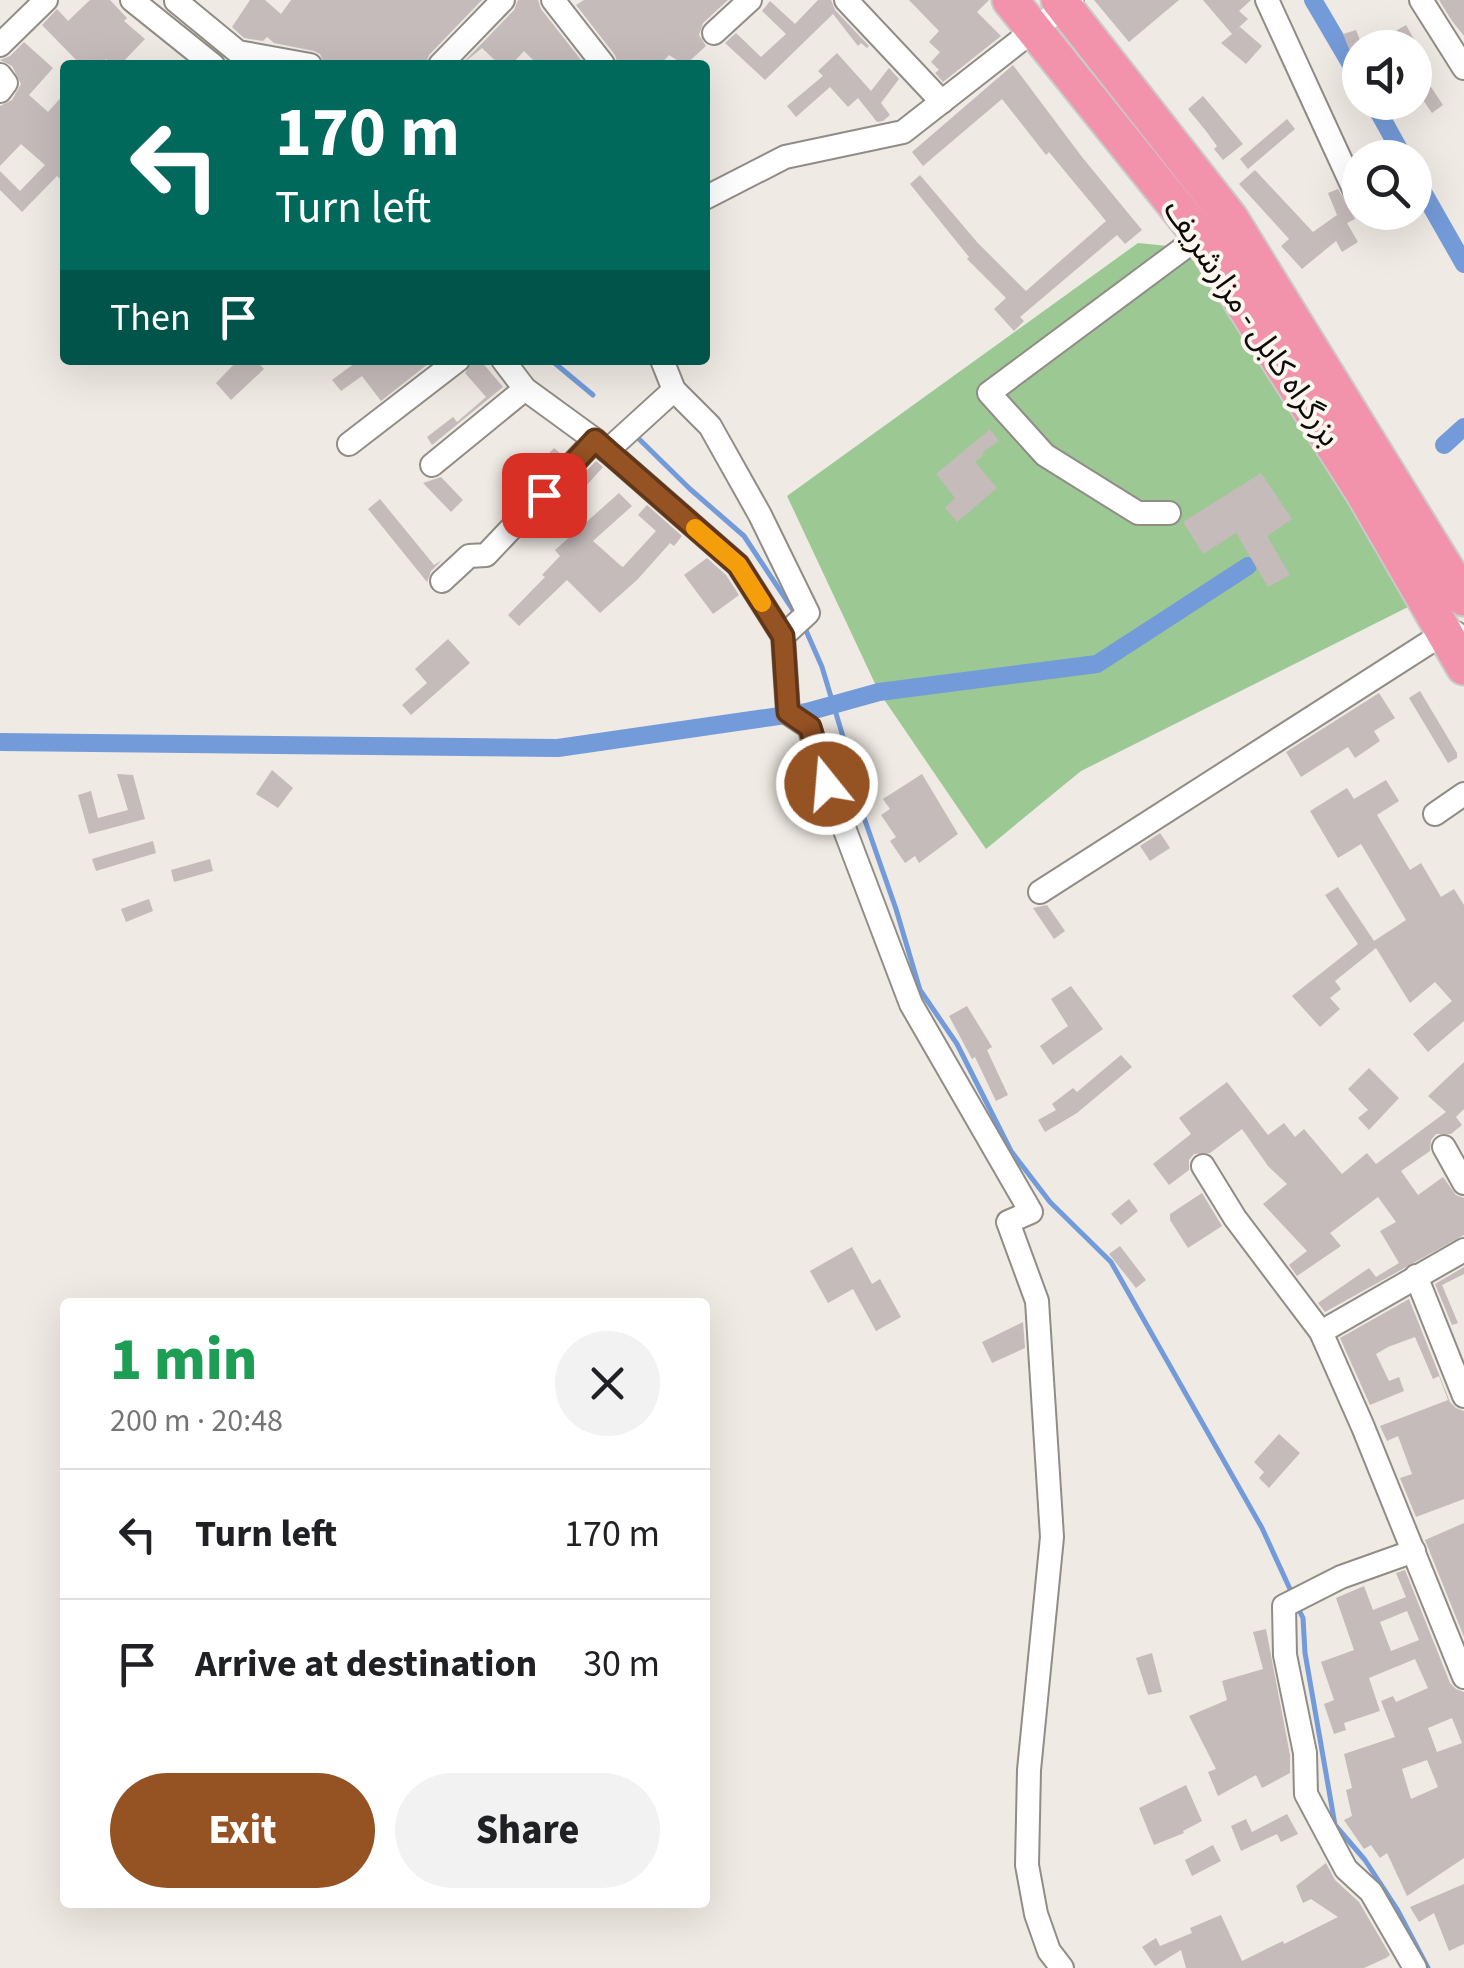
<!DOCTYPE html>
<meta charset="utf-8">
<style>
:root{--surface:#fff;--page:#f2f2f2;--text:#202124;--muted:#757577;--line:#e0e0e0;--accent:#955223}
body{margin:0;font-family:"Source Sans 3","Noto Sans Arabic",sans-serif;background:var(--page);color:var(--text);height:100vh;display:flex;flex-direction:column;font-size:38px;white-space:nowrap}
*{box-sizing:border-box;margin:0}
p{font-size:32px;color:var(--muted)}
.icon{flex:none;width:55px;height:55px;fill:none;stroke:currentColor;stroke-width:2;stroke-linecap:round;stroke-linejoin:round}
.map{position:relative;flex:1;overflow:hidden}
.sheet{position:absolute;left:60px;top:1298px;width:650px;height:610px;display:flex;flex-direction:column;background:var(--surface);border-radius:10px;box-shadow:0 10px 40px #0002}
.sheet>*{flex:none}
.guide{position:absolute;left:60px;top:60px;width:650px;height:305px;border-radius:10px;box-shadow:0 10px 40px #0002;background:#00695c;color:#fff;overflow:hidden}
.controls{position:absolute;left:1342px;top:30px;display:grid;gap:20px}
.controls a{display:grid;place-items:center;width:90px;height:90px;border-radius:50%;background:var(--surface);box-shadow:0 10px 40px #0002;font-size:50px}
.pin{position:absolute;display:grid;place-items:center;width:85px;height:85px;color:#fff;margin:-42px;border-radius:20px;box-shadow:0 5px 15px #0006}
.me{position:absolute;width:110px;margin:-55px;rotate:343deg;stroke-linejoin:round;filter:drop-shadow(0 0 8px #0008)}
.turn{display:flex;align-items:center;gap:35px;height:210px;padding:0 50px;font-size:45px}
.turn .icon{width:130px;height:130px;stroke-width:2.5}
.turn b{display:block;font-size:70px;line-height:85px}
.then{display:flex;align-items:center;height:95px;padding:0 50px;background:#0003;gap:20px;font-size:38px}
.round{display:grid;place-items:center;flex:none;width:105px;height:105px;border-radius:52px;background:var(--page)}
.head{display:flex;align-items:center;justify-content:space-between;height:170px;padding:0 50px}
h1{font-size:60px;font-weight:800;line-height:75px;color:#1e9e55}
.primary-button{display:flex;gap:20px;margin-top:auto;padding:20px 50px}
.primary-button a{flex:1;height:115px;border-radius:60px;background:var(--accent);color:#fff;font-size:40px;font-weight:800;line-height:115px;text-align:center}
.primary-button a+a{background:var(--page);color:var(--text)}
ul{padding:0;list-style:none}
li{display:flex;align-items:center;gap:30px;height:130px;padding:0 50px;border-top:2px solid var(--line)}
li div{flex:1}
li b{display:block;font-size:38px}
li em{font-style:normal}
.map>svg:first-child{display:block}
.green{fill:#9cc893}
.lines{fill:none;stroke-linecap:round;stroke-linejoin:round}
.stream{stroke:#749bd9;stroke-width:5}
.canal{stroke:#749bd9;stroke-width:18}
.building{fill:#c5bbba;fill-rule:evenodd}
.minor-casing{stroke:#918c86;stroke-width:26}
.highway-casing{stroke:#cacac9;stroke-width:39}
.minor{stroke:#fff;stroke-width:22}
.highway{stroke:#f293ab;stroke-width:35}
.route-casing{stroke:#613517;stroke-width:25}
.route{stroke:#955223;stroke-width:18}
.slow{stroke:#f59e0b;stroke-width:18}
.labels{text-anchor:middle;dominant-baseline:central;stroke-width:8;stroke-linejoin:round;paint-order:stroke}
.street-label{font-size:32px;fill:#0d0c09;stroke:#fdf7f0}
</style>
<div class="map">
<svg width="1464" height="1968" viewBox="0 0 1464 1968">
<rect width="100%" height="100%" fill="#efeae3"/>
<polygon class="green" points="1138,243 1208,250 1430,596 1081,771 986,849 879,692 787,496"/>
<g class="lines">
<g class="stream">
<polyline points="551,360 593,395"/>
<polyline points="638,438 690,489 744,536 795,613"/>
<polyline points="804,626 822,667 844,740 847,769 896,909 920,990 957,1044 1011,1151 1050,1202 1111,1262 1262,1528 1290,1589"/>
<polyline points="1298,1608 1303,1618 1305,1653 1335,1825 1365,1860 1397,1909 1428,1968"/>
</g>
<g class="canal">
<polyline points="1313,0 1360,80"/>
<polyline points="1373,102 1404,158"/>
<polyline points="1415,178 1464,264"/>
<polyline points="1444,445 1464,427"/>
<polyline points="0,742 558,748 807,712 879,692 1097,664 1248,566"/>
</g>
</g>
<g class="building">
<polygon points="90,0 110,0 127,18 124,21 145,39 120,65 113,65 106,59 100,65 81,65 42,25 57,9 68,21"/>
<polygon points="250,0 265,0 281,14 291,0 482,0 429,55 425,65 325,65 320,54 314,51 274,43 267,37 263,41 244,38 232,27"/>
<polygon points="518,0 538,0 541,9 585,65 538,65 524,51 511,65 500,65 482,48 461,65 514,10"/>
<polygon points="584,0 728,0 703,23 699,35 706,46 685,65 669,55 660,65 618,65 615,55 576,5"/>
<polygon points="818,0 831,0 835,10 869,46 867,48 861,43 858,46 833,14 765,80 725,43 736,33 761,57 786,34 762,11 770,1 795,24"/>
<polygon points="909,0 989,0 977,12 1001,36 943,82 935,73 939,70 931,62 940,52 929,42 939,31"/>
<polygon points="1094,0 1179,0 1129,42"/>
<polygon points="1203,0 1251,0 1239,11 1248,19 1235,31 1240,27 1262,46 1246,64 1221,43 1232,34"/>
<polygon points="1439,0 1464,0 1464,36 1452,21"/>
<polygon points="1406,25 1415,41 1404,48 1394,32"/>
<polygon points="1356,30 1363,48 1351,54 1343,34"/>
<polygon points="24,42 53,68 29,95 48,112 65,93 65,183 57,176 22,212 0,190 0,171 20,191 45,165 21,144 0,166 0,106 12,100 21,84 12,66 0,60 10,56"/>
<polygon points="837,53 871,91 889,68 899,79 881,103 890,115 883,121 877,122 858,98 848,107 830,87 796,117 787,106 823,76 818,71"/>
<polygon points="1013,65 1082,157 1142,230 1125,244 1117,235 1020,317 1024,321 1014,331 994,309 1006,298 967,259 969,257 910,184 920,175 977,242 1026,291 1106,221 1049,152 1046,155 1002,99 923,166 912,152"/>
<polygon points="1431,87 1443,105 1432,113 1419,94"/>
<polygon points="1203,96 1243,144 1223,160 1214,149 1217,146 1206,131 1188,109"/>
<polygon points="1287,119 1295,129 1248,169 1240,159"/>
<polygon points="1255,170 1313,232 1337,215 1328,193 1338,189 1355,219 1347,223 1358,242 1342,252 1336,241 1302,269 1281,246 1289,239 1239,184"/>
<polygon points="238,360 256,360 264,369 231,400 216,383"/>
<polygon points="359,360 433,360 381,401 362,376 341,391 332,380"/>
<polygon points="473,360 480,360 503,387 432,445 427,437 453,417 457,422 486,397 465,373"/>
<polygon points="990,429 999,441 982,453 984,455 975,462 997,488 957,522 945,508 955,498 936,474"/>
<polygon points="554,448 561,454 546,470 539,464"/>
<polygon points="596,461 603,467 542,535 534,526"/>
<polygon points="1261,473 1292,519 1267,536 1290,575 1268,587 1236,533 1203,554 1183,522"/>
<polygon points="441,477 463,500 451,512 423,483"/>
<polygon points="619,493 632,506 593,541 620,565 623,567 656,531 638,515 647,505 682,536 674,546 670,543 638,579 600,613 567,580 519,626 508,615 545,577 542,575 560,556 555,550"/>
<polygon points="380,499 434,565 442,560 431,571 427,582 368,509"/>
<polygon points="707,558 726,575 739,595 713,614 684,575"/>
<polygon points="448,639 470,663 411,715 402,705 427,683 415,669"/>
<polygon points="1420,691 1457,753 1457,758 1448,763 1409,698"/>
<polygon points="1379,693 1395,718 1374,731 1380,741 1355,758 1348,747 1301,777 1286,752"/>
<polygon points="272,770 293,788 278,808 256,794"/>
<polygon points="117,774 133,775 145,819 89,834 78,795 91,791 98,818 128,810"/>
<polygon points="922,774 958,834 919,863 915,856 905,863 890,841 896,837 881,815 890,809 883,799"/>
<polygon points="1386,780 1399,801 1377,815 1410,870 1421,863 1441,897 1454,889 1464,905 1464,1021 1428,1052 1413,1034 1452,1001 1435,982 1410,1003 1376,948 1335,981 1341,989 1330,998 1340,1009 1320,1027 1292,996 1358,944 1325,895 1338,887 1374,941 1406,920 1361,844 1338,858 1310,811 1347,788 1354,799"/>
<polygon points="1160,833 1170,848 1150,861 1140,846"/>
<polygon points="153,841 156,853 96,871 92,859"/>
<polygon points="210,859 213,871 174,882 171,870"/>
<polygon points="149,899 153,911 126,922 121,909"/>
<polygon points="1047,905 1065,931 1054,939 1033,908"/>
<polygon points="1071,986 1103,1029 1053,1065 1040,1046 1068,1026 1051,999"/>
<polygon points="967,1006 992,1047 987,1050 1008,1095 996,1101 975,1057 972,1059 949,1016"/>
<polygon points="1121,1055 1132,1067 1077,1113 1045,1132 1038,1120 1056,1110 1052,1104 1073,1088 1077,1092"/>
<polygon points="1464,1062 1464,1109 1456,1117 1462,1125 1451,1134 1436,1134 1431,1140 1430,1151 1401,1171 1418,1195 1443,1177 1456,1195 1464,1198 1464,1235 1325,1312 1318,1303 1369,1268 1376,1277 1399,1263 1380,1231 1396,1222 1378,1197 1330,1233 1341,1246 1297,1276 1289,1265 1307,1251 1263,1204 1287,1184 1268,1166 1242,1129 1210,1153 1194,1154 1189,1160 1189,1170 1169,1185 1153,1164 1191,1134 1179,1118 1227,1082 1268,1135 1284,1123 1295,1137 1304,1129 1342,1174 1367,1153 1376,1164 1446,1112 1428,1096"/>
<polygon points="1369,1068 1399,1098 1369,1130 1358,1118 1368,1110 1348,1089"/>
<polygon points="1202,1193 1222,1226 1188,1248 1170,1220 1170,1214"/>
<polygon points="1129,1199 1138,1211 1121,1225 1111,1214"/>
<polygon points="1120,1246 1146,1280 1136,1288 1109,1254"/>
<polygon points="852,1247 872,1284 880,1279 901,1317 876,1331 853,1289 828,1303 810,1271"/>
<polygon points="1464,1267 1464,1274 1442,1285 1458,1323 1452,1325 1435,1284"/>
<polygon points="1409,1299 1450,1402 1456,1408 1464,1411 1464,1499 1416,1517 1400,1478 1412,1474 1398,1436 1387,1441 1380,1426 1448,1400 1439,1376 1433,1379 1415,1337 1388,1347 1376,1354 1389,1381 1399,1377 1404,1391 1370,1405 1340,1338"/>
<polygon points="1023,1322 1025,1348 992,1363 982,1342"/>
<polygon points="1279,1434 1300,1453 1269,1488 1259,1478 1264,1472 1254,1462"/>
<polygon points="1464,1523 1464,1637 1425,1540"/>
<path d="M1405,1570l45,113 6,6 8,3v166l-57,38 -20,-43 -7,5 -9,-13 -7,4 -20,-29 8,-4 -6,-26 6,-2 -8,-34 51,-17 -14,-36 12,-5 3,6 32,-14 -13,-29 -46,19 11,33 -36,12 2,7 -12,4 -10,-30 10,-4 -13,-38 33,-12 -18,-52 28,-12 9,24 33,-13 -10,-24zM1407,1611l12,29 -28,11 -11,-29zM1452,1718l10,25 -25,9 -9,-24zM1427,1760l11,27 -27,12 -9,-30z"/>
<polygon points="1266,1629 1290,1755 1290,1773 1262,1788 1256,1775 1218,1796 1208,1772 1216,1769 1189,1716 1227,1700 1222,1681 1263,1669 1253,1632"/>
<polygon points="1152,1653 1162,1692 1148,1695 1136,1658"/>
<polygon points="1186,1785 1202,1821 1183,1831 1184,1833 1154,1845 1139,1808"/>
<polygon points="1287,1814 1298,1834 1281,1842 1277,1834 1241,1851 1231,1826 1246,1819 1252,1832"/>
<polygon points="1213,1845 1221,1861 1192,1876 1185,1860"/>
<polygon points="1326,1863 1335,1880 1359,1902 1390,1955 1386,1958 1364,1968 1186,1968 1181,1950 1155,1966 1142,1947 1156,1938 1160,1946 1192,1933 1190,1928 1221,1915 1242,1961 1283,1941 1284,1944 1338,1917 1311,1899 1303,1903 1296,1886"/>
<polygon points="1464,1884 1464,1944 1449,1951 1434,1913 1419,1922 1410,1907"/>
</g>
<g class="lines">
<defs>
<g id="minor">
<polyline points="132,0 213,65"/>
<polyline points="553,0 603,64"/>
<polyline points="846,0 942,102"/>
<polyline points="1267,0 1358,198"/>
<polyline points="1421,0 1464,68"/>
<polyline points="176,1 238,52 310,65"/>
<polyline points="714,33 750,0"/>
<polyline points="0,45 46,0"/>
<polyline points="440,65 503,0"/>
<polyline points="0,75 6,83 0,91"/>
<polyline points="705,198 785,157 903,132 1072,0"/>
<polyline points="503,360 525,389 595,440 738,565 783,636 788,713 809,727 827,783 911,1004 1031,1212 1008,1222 1037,1301 1052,1537 1029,1770 1027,1865 1036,1914 1049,1951 1062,1968"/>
<polyline points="674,390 710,426 760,515 808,613 783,636"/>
<polyline points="349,444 458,360"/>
<polyline points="607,451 674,390 662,360"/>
<polyline points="432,465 525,389"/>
<polyline points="1169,513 1138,513 1045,455 989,393 1200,236"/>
<polyline points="442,581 469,556 486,555 595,440"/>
<polyline points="1435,814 1464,794"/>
<polyline points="1040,892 1444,633 1456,633"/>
<polyline points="1444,1147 1464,1183"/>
<polyline points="1203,1166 1235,1218 1321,1332 1363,1427 1464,1677"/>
<polyline points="1416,1276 1464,1396"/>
<polyline points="1321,1332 1464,1250"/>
<polyline points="1414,1551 1341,1577 1284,1606 1285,1655 1305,1753 1306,1794 1346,1869 1371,1892 1415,1968"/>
</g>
<g id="highway">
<polyline points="1010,0 1200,236 1363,492 1464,667"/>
<polyline points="1059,0 1230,218 1464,598"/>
</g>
</defs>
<use href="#minor" class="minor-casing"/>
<use href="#highway" class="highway-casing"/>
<use href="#minor" class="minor"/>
<use href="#highway" class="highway"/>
</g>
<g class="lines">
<defs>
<polyline id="route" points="544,495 595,440 738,565 783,636 788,712 810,727 827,784"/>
</defs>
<use href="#route" class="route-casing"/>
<use href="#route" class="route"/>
<polyline class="slow" points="695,528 738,565 762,603"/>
</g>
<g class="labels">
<g class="street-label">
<text transform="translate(1252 323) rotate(56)">بزرگراه کابل - مزارشریف</text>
</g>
</g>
</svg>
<div class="controls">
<a><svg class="icon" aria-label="sound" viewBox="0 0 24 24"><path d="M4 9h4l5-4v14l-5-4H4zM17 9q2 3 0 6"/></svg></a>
<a><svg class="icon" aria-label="search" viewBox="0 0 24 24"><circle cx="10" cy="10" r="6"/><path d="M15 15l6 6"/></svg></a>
</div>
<div class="pin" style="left:544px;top:495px;background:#d93025"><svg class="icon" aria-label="arrive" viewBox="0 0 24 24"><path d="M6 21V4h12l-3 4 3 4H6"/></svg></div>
<svg class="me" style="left:827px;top:784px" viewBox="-20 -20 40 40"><circle r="17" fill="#955223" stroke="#fff" stroke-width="3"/><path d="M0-11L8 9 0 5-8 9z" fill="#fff"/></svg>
<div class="guide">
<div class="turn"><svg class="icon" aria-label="left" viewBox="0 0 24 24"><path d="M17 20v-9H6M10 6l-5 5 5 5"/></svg><div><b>170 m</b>Turn left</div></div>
<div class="then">Then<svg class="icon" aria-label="arrive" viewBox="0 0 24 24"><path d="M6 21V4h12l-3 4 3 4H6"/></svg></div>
</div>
<section class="sheet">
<div class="head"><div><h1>1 min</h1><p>200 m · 20:48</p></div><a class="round"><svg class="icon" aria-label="close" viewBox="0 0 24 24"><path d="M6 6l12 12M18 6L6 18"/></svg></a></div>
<ul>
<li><svg class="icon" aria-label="left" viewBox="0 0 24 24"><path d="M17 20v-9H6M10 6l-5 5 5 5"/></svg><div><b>Turn left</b></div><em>170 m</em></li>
<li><svg class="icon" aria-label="arrive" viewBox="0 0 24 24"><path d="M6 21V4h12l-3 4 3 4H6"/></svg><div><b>Arrive at destination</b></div><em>30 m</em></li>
</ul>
<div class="primary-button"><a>Exit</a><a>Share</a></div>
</section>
</div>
